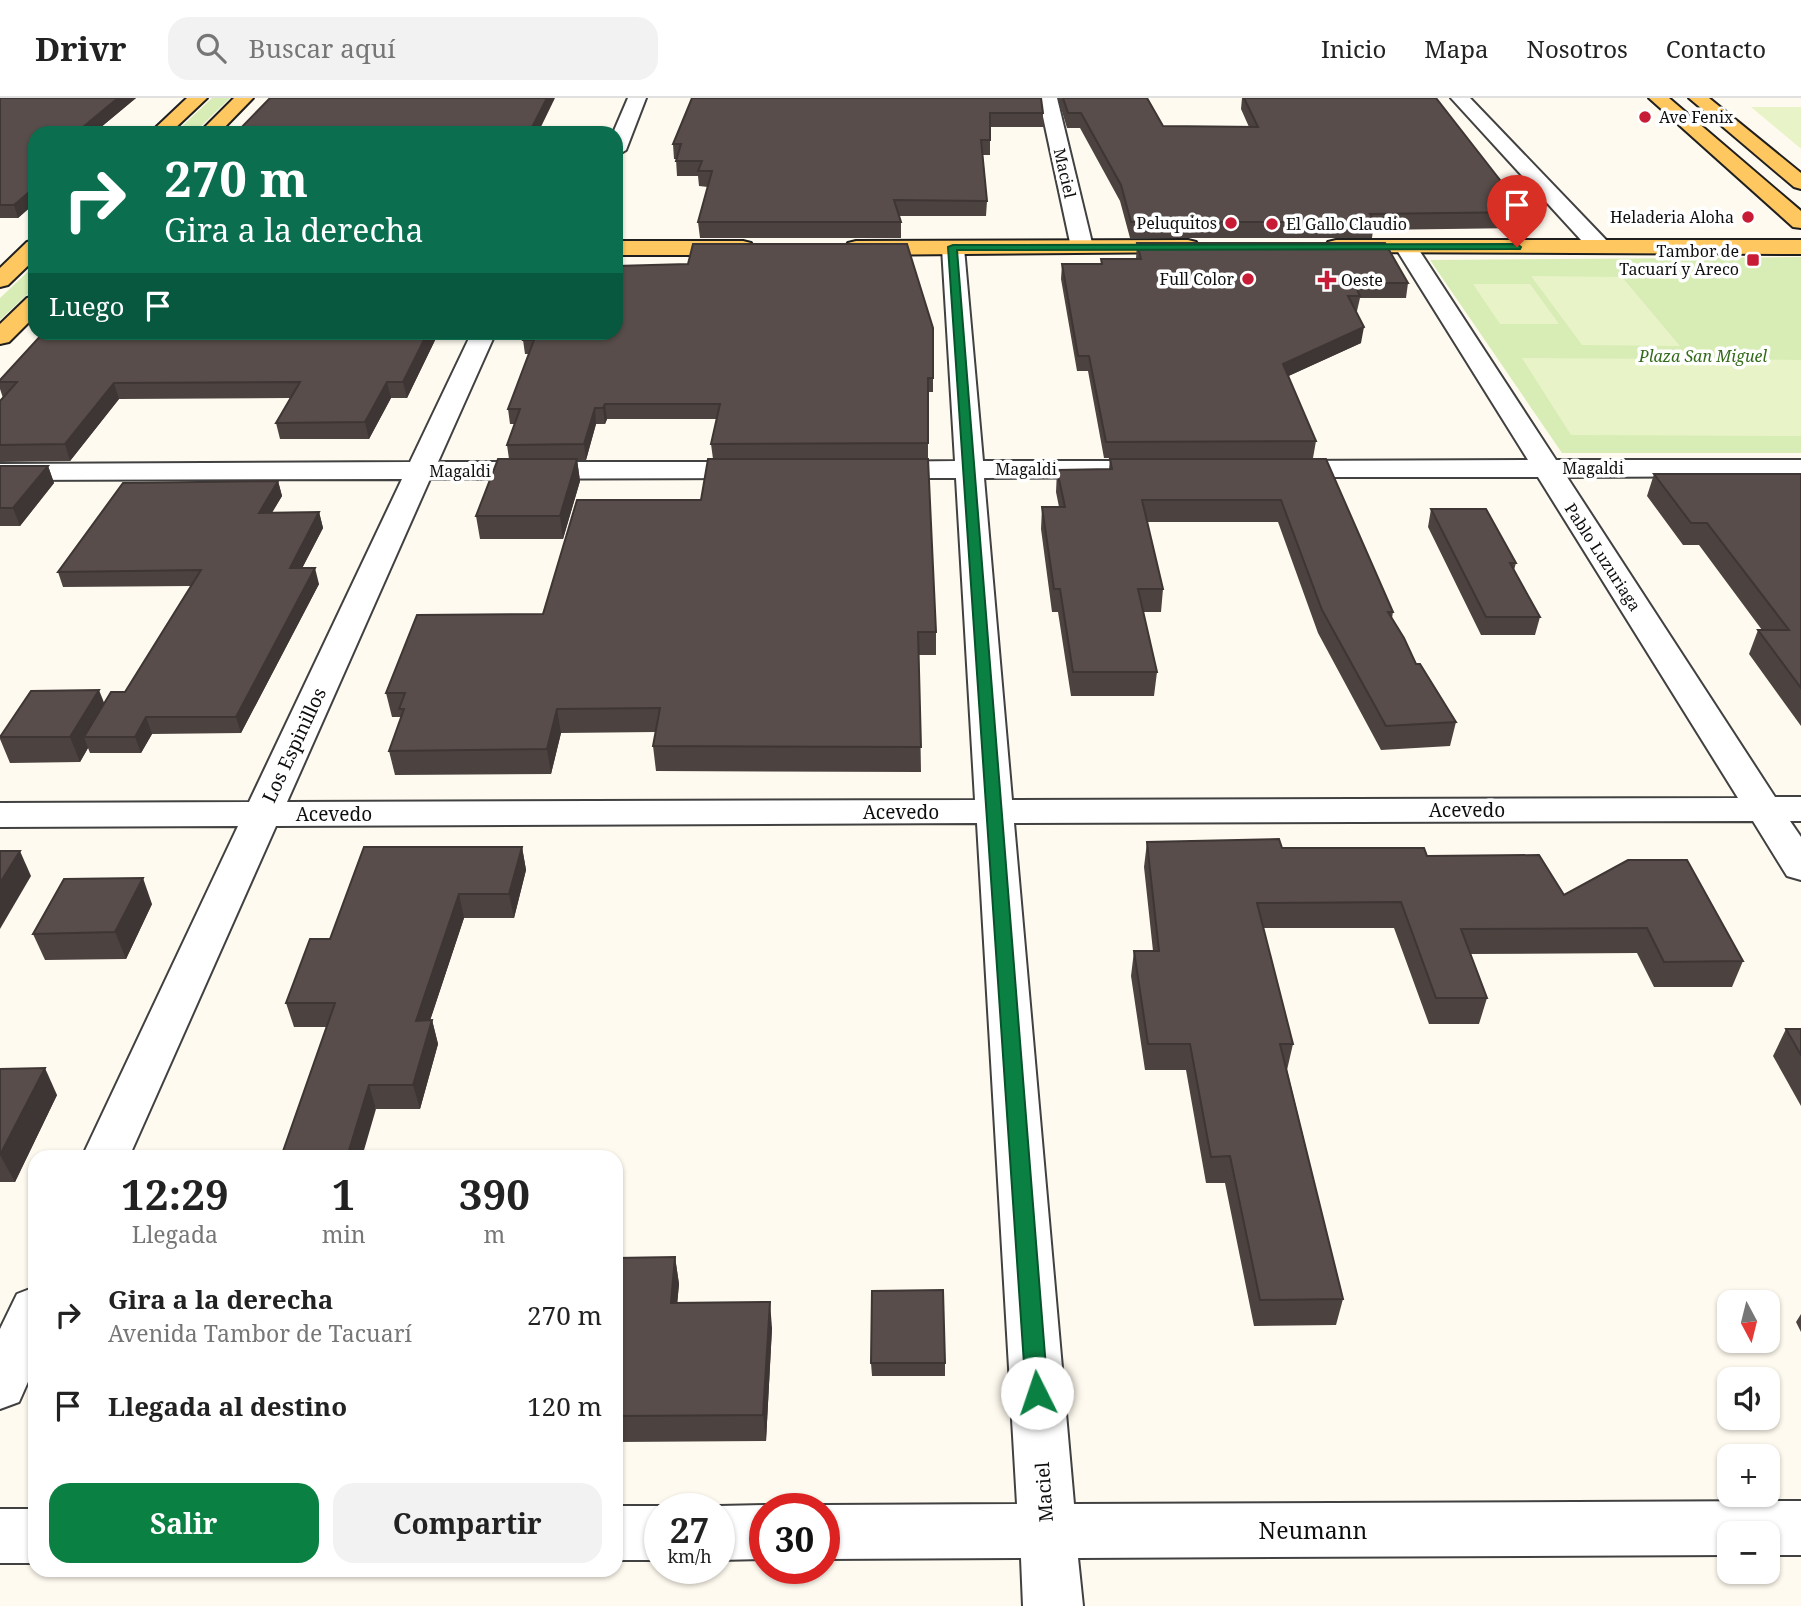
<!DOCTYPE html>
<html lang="es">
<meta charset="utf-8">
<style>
:root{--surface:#fff;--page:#f2f2f2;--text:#222;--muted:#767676;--line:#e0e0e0;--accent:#0b8043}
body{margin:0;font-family:"Noto Serif",serif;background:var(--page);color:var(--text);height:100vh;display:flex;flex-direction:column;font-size:26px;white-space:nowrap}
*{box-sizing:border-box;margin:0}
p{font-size:23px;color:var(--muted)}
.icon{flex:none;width:38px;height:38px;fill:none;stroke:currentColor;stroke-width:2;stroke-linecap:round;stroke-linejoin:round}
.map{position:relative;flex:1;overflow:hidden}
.details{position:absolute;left:28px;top:1052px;width:595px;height:427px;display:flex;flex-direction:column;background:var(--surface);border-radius:21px;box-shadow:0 2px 5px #0004}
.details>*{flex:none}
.hud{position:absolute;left:28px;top:28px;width:595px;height:214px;border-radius:21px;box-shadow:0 2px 5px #0004;background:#0b6e4f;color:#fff;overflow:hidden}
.needle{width:46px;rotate:173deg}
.fabs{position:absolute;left:1717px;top:1192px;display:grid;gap:14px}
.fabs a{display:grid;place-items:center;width:63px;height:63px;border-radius:14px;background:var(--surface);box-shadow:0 2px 5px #0004;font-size:35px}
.speed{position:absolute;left:644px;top:1395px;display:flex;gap:14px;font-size:35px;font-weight:700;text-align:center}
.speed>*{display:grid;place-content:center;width:91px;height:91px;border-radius:50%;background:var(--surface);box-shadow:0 2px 5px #0004;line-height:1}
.speed small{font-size:18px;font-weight:400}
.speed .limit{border:10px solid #d22;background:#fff;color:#111}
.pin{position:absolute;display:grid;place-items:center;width:60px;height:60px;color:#fff;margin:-72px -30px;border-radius:50% 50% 50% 0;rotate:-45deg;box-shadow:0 0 7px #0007}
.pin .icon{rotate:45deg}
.me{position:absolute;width:77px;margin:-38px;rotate:356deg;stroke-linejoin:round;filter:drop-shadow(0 0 5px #0008)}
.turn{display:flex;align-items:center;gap:24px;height:147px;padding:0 21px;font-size:32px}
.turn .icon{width:91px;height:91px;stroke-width:2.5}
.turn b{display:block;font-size:49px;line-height:60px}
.then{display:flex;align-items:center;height:66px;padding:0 21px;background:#0003;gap:14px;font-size:26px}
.eta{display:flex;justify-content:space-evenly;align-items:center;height:119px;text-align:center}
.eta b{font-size:42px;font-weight:700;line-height:49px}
.action{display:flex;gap:14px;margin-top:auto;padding:14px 21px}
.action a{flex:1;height:80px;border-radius:21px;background:var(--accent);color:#fff;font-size:28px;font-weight:700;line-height:80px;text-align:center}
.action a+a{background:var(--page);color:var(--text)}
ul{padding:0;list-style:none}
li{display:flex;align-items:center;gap:21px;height:91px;padding:0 21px}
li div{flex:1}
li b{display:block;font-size:26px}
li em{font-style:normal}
header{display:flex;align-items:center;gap:42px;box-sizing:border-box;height:98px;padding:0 35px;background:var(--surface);border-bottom:2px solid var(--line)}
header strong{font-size:33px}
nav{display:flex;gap:38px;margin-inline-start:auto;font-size:24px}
.search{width:490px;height:63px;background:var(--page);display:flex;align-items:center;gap:18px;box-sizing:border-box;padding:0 24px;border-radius:21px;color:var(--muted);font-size:26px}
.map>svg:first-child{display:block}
.green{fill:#d8edb5}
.pitch{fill:#e9f3c8}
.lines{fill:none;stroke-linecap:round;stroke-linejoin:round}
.minor-casing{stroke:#414141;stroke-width:4}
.major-casing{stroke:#1f1f1f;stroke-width:4}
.minor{fill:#fff;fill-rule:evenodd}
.major{fill:#ffc75f;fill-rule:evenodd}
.wall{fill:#4c4240}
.shaded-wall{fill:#3e3634}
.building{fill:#584d4a;stroke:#3e3634;stroke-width:2}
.route{fill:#0b8043;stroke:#07532c;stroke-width:2}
.poi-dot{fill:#c81c36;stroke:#fff;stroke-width:2.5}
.labels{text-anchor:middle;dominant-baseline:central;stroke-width:7;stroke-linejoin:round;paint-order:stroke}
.far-poi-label{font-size:16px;fill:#0e0e0e;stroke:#fff;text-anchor:end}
.far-street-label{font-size:16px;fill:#0e0e0e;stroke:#fff}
.far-park-label{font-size:16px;font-style:italic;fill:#336b19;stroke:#fff}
.street-label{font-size:19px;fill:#0e0e0e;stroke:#fff}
.near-street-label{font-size:23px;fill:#0e0e0e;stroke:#fff}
</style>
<header>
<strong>Drivr</strong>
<div class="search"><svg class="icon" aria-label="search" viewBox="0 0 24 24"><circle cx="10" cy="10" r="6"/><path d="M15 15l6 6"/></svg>Buscar aquí</div>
<nav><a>Inicio</a><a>Mapa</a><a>Nosotros</a><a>Contacto</a></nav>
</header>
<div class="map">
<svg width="1801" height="1508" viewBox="0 0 1801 1508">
<rect width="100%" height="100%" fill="#fffaef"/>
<g class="green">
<polygon points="212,0 230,0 194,35 175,35"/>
<polygon points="1801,159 1801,355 1562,355 1430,162"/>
<polygon points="35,167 35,189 0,222 0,200"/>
</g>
<g class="pitch">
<polygon points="1751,9 1801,9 1801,50 1800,50"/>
<polygon points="1531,178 1622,179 1680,248 1582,247"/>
<polygon points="1473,186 1530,186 1559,226 1500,226"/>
<polygon points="1522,260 1801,262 1801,338 1571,337"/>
</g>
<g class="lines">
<defs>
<g id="minor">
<polygon points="628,0 646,0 626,52 616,58 616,35 613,35"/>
<polygon points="1039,0 1057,0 1093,149 1090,154 1074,154 1071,149"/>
<polygon points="1451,0 1470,0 1608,144 1611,149 1608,154 1592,154"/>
<polygon points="1406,142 1414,144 1417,149 1556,362 1801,362 1801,378 1567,379 1775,699 1801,699 1801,723 1790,723 1801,739 1801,782 1787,778 1753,723 1014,725 1074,1406 1801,1403 1801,1457 1768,1457 1768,1435 1729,1435 1729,1457 1078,1460 1083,1508 1023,1508 1021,1460 824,1461 824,1410 815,1410 824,1407 1017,1406 977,725 276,728 129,1059 82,1059 238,728 0,729 0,705 249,704 402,381 0,382 0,366 410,364 472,234 496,234 438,364 759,364 769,366 773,372 769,378 759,380 430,381 287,704 975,702 956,380 876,380 866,378 862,372 866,366 876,364 955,363 942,150 945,145 961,145 964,150 983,363 1162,363 1172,365 1176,371 1172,377 1162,379 984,380 1012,702 1738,700 1538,379 1278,379 1268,377 1264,371 1268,365 1278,363 1528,362 1395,149 1398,144"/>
<polygon points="35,1189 35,1268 19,1304 0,1311 0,1231 17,1196"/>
<polygon points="765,1407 774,1410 765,1410 765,1461 719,1462 719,1410 712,1410 719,1408"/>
<polygon points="616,1408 660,1408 667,1410 660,1410 660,1462 616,1462"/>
<rect x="0" y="1411" width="35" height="54"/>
</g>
<g id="major">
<polygon points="187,0 207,0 170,35 150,35"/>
<polygon points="234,0 253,0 219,35 199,35"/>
<polygon points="1649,0 1669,0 1801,113 1801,130 1793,129"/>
<polygon points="1689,0 1709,0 1801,75 1801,91 1794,89"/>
<polygon points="35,142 35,161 8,187 0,189 0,170 27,144"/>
<polygon points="1188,142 1196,144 1199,149 1196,154 856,157 848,155 845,150 848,145 856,143"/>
<polygon points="1336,142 1801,142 1801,156 1328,154 1325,149 1328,144"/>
<polygon points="616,143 743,143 751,145 754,150 751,155 743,157 616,157"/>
<polygon points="35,198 35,218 9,244 0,246 0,226 27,200"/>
</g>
</defs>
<use href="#minor" class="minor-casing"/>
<use href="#major" class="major-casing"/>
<use href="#minor" class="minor"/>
<use href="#major" class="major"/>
</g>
<g class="wall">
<polygon points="0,0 136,0 101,29 35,35 35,105 18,120 0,120"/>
<polygon points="692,0 1043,15 1043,29 990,29 990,57 983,57 987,103 986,118 899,118 901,124 901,140 700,140 698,124 708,89 699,88 698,78 677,78 676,61 674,61 673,46"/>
<polygon points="1058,0 1147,0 1163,28 1249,29 1241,11 1242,0 1436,0 1525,114 1521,130 1373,132 1372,140 1130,140 1120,103 1080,30 1067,30"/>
<polygon points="1137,145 1408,185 1406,200 1360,200 1357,213 1355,213 1361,245 1288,278 1316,343 1313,360 1104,360 1088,273 1077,273 1061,181 1062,166 1101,166 1101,161 1136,161"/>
<polygon points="933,230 933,294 928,294 928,360 713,361 711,346 717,321 607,321 605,326 596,326 586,362 577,362 580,383 563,441 480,441 476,418 509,361 507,347 515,326 510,326 508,311 529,256 525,256 523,242"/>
<polygon points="439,234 407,300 391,300 369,341 280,341 276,325 290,300 119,301 70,363 0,364 0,303 3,300 0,291 0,282"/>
<polygon points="1110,361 1326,361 1393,514 1392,520 1416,566 1456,624 1450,648 1381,652 1318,535 1278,424 1147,424 1163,491 1161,514 1143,514 1157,574 1154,598 1071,598 1058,514 1052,514 1041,431 1042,409 1059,409 1056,394 1057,372 1109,371"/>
<polygon points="0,368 48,368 54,385 20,428 0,428"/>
<polygon points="1654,376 1801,376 1801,628 1749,556 1758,532 1762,532 1699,447 1683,447 1647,398"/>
<polygon points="278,383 282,398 272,414 319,414 323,430 302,470 319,486 241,635 152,636 141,655 90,655 88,650 80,664 10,665 0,641 0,638 104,605 125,594 191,488 63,489 58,474"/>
<polygon points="1431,411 1516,465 1514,472 1540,519 1535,537 1481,537 1428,429"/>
<polygon points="417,517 936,534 936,557 919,557 921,674 656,673 653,648 656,634 561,635 551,676 395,677 389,653 401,619 392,619 386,595"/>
<polygon points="1147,744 1427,758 1564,797 1743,863 1732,889 1654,889 1637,855 1470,856 1487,900 1479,926 1429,926 1394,830 1263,830 1293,946 1287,972 1343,1201 1336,1227 1254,1228 1225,1085 1206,1085 1186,972 1145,972 1131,878 1134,853 1153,853 1144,769"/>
<polygon points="522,749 526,772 514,820 464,820 430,922 432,922 438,946 420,1011 376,1011 326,929 294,929 286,905"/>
<polygon points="152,806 126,861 45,862 33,836"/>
<polygon points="1786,931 1801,931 1801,1008 1773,958"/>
<polygon points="0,971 57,997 15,1084 0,1084"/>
<polygon points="675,1159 679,1186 677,1205 772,1230 766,1343 616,1344 616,1160"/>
<polygon points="1801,1216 1801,1234 1796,1224"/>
<polygon points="871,1265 945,1265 945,1278 872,1278"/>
</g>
<g class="shaded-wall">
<polygon points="118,0 136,0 94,35 83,29"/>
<polygon points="547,0 555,0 538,35 529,35"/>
<polygon points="106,29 108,35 98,35"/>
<polygon points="35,89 35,105 18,120 14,107"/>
<polygon points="1364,229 1361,245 1280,282 1283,266"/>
<polygon points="428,234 439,234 407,300 403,284"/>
<polygon points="387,284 391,300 369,341 365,324"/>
<polygon points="114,285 119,301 70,363 65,346"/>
<polygon points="605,306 607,321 605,326 603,310"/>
<polygon points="595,310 596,326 586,362 584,346"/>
<polygon points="577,361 580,383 563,441 560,418"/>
<polygon points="48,368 54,385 20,428 13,410"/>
<polygon points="278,383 282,398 263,430 259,415"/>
<polygon points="319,414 323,430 294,486 290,470"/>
<polygon points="315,470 319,486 241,635 236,619"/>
<polygon points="99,592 109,617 84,639 88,650 80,664 70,639"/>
<polygon points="557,611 561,635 551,676 547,651"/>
<polygon points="146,619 152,636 141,655 135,639"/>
<polygon points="522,749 526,772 514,820 509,796"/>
<polygon points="20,753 31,778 0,831 0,785"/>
<polygon points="143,780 152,806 126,861 115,834"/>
<polygon points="459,796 464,820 422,947 416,923"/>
<polygon points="432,922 438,946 420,1011 413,987"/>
<polygon points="45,970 57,997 15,1084 0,1057"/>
<polygon points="369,987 376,1011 362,1059 347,1059"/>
<polygon points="675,1159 679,1186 675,1231 671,1205"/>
<polygon points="770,1204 772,1230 766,1343 763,1317"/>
</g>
<g class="building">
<polygon points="0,0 118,0 83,29 106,29 98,35 35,35 35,89 14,107 0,107"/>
<polygon points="270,0 547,0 529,35 236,35"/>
<polygon points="692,0 1041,0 1043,15 990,15 990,42 981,42 987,103 894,102 901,124 698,124 712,73 698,73 702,63 676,63 681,46 673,46"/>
<polygon points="1063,0 1147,0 1163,28 1258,29 1244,0 1436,0 1525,114 1370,116 1375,124 1131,124 1121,87 1081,15 1068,15"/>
<polygon points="1137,145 1385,145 1408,185 1354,185 1360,198 1348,198 1364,229 1283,266 1316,343 1106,344 1089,258 1078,258 1062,166 1102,166 1101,161 1141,161"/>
<polygon points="693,146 907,146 933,230 933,280 928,280 928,345 711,346 720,306 605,306 603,310 595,310 584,346 507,347 520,311 508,311 534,242 523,242 526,234 616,234 616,168 688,166"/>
<polygon points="44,234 428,234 403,284 387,284 365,324 276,325 300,284 114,285 65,346 0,347 0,303 17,284 0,284 0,282"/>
<polygon points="498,361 577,361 560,418 476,418"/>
<polygon points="708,361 928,361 936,534 918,534 921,649 653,648 660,610 557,611 547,651 389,653 404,611 399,611 405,595 386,595 417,517 543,516 577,402 701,402"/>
<polygon points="1110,361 1326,361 1393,514 1388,514 1404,540 1416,566 1420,566 1456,624 1386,628 1322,512 1281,402 1142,402 1163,491 1138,491 1157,574 1073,574 1060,491 1054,491 1042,409 1065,409 1057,372 1112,371"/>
<polygon points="0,368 48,368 13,410 0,410"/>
<polygon points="1654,376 1801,376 1801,590 1758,532 1789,532 1707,425 1691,425"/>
<polygon points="278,383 259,415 319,414 290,470 315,470 236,619 146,619 135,639 84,639 111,594 125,594 201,472 58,474 123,385"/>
<polygon points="1431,411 1486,411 1516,465 1510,465 1540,519 1486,519"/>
<polygon points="99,592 70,639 0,639 31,593"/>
<polygon points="1279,741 1282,750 1424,750 1427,758 1539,757 1564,797 1628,762 1687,762 1743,863 1664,864 1647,830 1461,831 1487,900 1436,900 1401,804 1257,805 1293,946 1280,946 1343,1201 1260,1202 1230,1058 1211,1059 1190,946 1148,946 1134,853 1159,853 1147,744"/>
<polygon points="364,749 522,749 509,796 459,796 416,923 432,922 413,987 369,987 347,1059 281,1059 335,905 286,905 310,841 330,841"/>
<polygon points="0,753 20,753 0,785"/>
<polygon points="143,780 115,834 33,836 64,781"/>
<polygon points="1786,931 1801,931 1801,957"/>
<polygon points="45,970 0,1057 0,971"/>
<polygon points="675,1159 671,1205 770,1204 763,1317 616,1318 616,1160"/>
<polygon points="943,1192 945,1265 871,1265 872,1193"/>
</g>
<polygon class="route" points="1517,146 1521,149 1520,151 957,152 1048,1295 1045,1302 1037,1305 1029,1302 1026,1295 948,149 953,147"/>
<g class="poi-dot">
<circle cx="1645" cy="19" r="7"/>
<circle cx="1748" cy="119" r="7"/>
<circle cx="1231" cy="125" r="7"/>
<circle cx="1272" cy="126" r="7"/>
<rect x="1746" y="155" width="14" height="14" rx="3.5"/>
<circle cx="1248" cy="181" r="7"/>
<path d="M1323.5 171.5h7v7h7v7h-7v7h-7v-7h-7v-7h7z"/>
</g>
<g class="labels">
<g class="far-poi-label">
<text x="1659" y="19" text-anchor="start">Ave Fenix</text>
<text x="1734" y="119">Heladeria Aloha</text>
<text x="1217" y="125">Peluquitos</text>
<text x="1286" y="126" text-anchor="start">El Gallo Claudio</text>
<text x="1739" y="153">Tambor de<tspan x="1739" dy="18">Tacuarí y Areco</tspan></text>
<text x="1234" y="181">Full Color</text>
<text x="1341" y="182" text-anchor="start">Oeste</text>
</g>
<g class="far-street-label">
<text transform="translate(1065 75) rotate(77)">Maciel</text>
<text x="1593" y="370">Magaldi</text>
<text x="1026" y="371">Magaldi</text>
<text x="460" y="373">Magaldi</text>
<text transform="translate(1603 459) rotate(57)">Pablo Luzuriaga</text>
</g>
<g class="far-park-label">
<text x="1703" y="258">Plaza San Miguel</text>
</g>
<g class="street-label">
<text transform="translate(294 647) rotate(-65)">Los Espinillos</text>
<text x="1467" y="712">Acevedo</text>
<text x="901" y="714">Acevedo</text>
<text x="334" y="716">Acevedo</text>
<text transform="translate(1044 1394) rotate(-94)">Maciel</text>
</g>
<g class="near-street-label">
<text x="1313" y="1432">Neumann</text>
</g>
</g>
</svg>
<div class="fabs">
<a><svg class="needle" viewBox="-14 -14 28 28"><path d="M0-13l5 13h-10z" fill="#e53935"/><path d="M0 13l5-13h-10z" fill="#767676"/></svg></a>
<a><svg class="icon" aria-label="sound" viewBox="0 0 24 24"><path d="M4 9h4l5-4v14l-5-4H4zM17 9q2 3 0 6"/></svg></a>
<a>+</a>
<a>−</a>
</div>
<div class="speed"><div>27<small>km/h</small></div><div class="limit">30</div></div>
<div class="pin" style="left:1517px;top:149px;background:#d93025"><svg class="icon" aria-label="arrive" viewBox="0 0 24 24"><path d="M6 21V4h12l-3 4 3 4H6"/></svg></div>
<svg class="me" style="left:1037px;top:1295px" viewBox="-20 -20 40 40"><circle r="19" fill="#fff"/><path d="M0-13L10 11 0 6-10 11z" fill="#0b8043"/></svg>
<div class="hud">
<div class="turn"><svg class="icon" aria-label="right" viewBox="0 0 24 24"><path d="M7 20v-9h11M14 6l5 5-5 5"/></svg><div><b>270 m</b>Gira a la derecha</div></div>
<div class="then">Luego<svg class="icon" aria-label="arrive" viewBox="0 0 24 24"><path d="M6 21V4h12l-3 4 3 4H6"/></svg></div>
</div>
<section class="details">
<div class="eta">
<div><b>12:29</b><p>Llegada</p></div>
<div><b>1</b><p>min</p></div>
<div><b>390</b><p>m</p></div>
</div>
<ul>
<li><svg class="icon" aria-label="right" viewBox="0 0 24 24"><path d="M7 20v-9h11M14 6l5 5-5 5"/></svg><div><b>Gira a la derecha</b><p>Avenida Tambor de Tacuarí</p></div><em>270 m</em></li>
<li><svg class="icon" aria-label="arrive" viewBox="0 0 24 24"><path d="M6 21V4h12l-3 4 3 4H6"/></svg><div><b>Llegada al destino</b></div><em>120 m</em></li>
</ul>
<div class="action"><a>Salir</a><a>Compartir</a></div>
</section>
</div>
